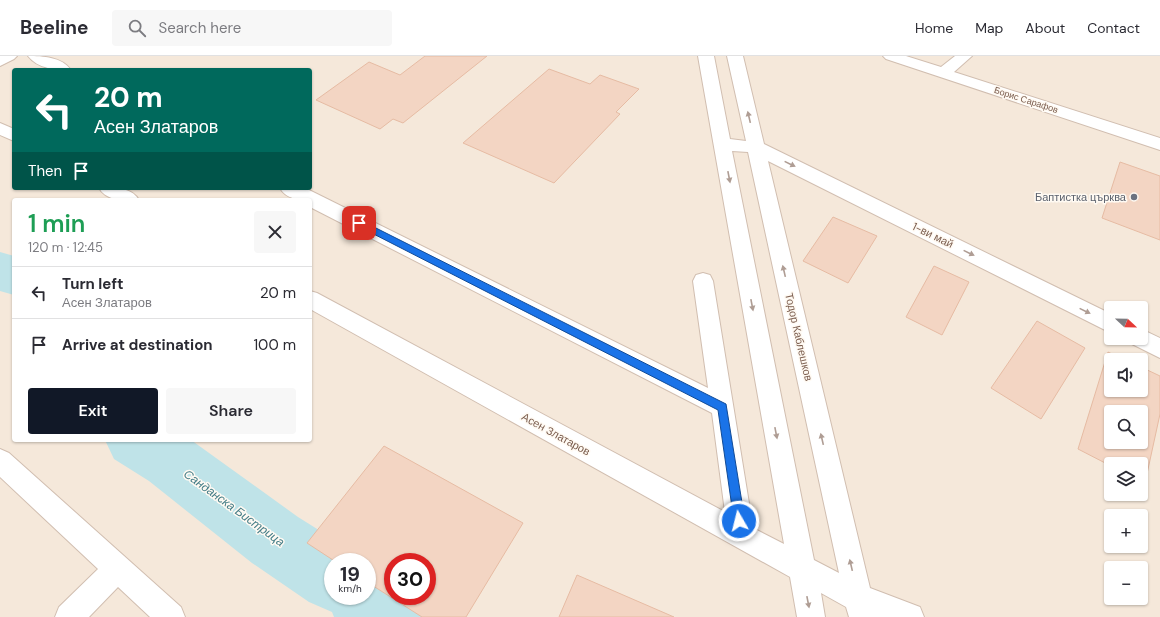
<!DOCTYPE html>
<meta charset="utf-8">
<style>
:root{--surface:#fff;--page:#f7f7f7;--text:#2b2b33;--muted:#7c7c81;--line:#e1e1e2;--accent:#111827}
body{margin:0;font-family:"DM Sans",sans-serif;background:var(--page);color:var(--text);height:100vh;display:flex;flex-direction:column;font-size:15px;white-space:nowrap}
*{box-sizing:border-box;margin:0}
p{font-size:13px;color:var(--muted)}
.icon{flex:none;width:22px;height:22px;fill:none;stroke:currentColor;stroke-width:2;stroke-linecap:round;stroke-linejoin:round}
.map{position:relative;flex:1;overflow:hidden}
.panel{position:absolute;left:12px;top:142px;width:300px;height:244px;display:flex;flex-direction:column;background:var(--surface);border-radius:4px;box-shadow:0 1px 3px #0004}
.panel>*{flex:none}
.top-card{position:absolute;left:12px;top:12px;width:300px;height:122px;border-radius:4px;box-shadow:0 1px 3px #0004;background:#00695c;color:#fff;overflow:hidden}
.needle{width:26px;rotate:112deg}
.tools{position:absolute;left:1104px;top:245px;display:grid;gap:8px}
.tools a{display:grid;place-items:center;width:44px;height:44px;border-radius:4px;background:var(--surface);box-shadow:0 1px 3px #0004;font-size:20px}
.speed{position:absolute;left:324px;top:497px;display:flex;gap:8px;font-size:20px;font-weight:700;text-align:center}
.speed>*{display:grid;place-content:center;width:52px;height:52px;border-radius:50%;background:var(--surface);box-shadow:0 1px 3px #0004;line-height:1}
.speed small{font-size:10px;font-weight:400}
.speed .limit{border:6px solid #d22;background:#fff;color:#111}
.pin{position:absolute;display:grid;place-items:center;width:34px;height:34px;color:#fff;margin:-17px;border-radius:8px;box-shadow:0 2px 6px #0006}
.me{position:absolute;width:44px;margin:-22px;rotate:352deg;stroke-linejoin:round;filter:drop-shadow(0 0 3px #0008)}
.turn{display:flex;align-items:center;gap:14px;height:84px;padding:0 16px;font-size:18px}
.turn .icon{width:52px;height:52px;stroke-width:2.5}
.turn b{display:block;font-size:28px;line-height:34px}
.then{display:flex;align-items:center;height:38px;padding:0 16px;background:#0003;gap:8px;font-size:15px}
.round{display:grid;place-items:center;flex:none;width:42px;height:42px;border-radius:4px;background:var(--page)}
.overview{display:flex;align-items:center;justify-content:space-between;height:68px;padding:0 16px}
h1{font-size:24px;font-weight:600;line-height:30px;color:#1e9e55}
.button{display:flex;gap:8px;margin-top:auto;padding:8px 16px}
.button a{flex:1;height:46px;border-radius:4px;background:var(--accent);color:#fff;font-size:16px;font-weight:600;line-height:46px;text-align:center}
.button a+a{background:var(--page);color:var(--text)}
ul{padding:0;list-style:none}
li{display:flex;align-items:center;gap:12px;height:52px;padding:0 16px;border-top:1px solid var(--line)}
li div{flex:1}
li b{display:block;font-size:15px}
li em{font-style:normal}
header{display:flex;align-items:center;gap:24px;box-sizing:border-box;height:56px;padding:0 20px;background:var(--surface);border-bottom:1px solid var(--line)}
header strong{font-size:19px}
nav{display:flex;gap:22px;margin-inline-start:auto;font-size:14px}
.search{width:280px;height:36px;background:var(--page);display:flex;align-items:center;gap:10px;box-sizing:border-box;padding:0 14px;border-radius:4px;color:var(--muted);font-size:15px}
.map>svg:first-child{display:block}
.residential{fill:#f5e8da;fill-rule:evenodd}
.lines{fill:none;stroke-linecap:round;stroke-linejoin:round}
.river{fill:#bfe3e8;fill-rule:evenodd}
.building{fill:#f3d5c3;stroke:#e6bba3;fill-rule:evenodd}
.minor-casing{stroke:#d1beb0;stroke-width:2}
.minor{fill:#fff;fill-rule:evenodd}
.oneway{fill:#af9d94}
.route{fill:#1a73e8;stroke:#114b97}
.worship-dot{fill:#6b7280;stroke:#fffaf3;stroke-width:1.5}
.labels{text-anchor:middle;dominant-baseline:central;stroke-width:3;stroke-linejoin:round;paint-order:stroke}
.far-street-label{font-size:9px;fill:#7a5c4d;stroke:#fffaf3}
.worship-label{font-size:11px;fill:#5b616d;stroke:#fffaf3;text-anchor:end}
.street-label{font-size:11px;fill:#7a5c4d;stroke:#fffaf3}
.water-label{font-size:12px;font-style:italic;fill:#437c86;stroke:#fffaf3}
</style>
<header>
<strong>Beeline</strong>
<div class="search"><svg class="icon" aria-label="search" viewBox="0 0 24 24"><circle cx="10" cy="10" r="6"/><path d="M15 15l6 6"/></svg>Search here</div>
<nav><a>Home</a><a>Map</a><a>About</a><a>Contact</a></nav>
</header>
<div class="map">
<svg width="1160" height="561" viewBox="0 0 1160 561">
<rect width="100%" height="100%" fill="#fdf6ec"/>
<path class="residential" d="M0,0h1160v561h-1160zM14,14h296v118h-296zM14,144h296v240h-296zM1111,252h30v30h-30zM1111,304h30v30h-30zM1111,356h30v30h-30zM1111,408h30v30h-30zM1111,460h30v30h-30zM333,506h34v34h-34zM393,506h34v34h-34zM1111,512h30v30h-30z"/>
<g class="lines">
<g class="river">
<polygon points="0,196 14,200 14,239 0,235"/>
<polygon points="105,384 191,384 298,461 357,498 362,506 333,506 333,540 367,540 367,508 385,515 393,521 393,540 416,540 424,561 334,561 332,556 309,546 252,507 149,425 114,403"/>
</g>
</g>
<g class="building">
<polygon points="425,0 487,0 403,67 393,63 380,73 316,44 369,6 400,19"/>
<polygon points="549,13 590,28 600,19 639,33 616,56 620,58 554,127 463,87"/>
<polygon points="1120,106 1160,120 1160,184 1102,162"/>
<polygon points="833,161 877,180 848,227 803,205"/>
<polygon points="934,210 969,226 942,279 906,261"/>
<polygon points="1037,265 1085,292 1041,363 991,332"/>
<path d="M1108,296l16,8h-13v30h30v-23l19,9v38l-15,69 -4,-2v-17h-30v2l-33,-17zM1111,356h30v30h-30z"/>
<path d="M384,390l139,77 -57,94h-44l-55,-35v-20h-31l-29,-19zM393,506h34v34h-34z"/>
<polygon points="577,519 674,561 559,561"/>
</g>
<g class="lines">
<defs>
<g id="minor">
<polygon points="0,0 17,0 14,3 0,10"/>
<path d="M28,0c15,0 34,1 43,14 -15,0 -33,-1 -43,-14z"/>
<path d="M698,0h16l16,83 16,2 -19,-85h16l21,88 347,170v19l-343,-172 102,427 50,19 4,10h-75l-3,-10 -25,-14 4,24h-28l-7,-40 -480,-268v-18l7,2 408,219 -13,-99 -402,-206v-7c-11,0 -24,-1 -30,-12h25l403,200 -15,-107 3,-6 7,-2 7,2 3,6 40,247 31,16zM732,95l16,1 91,421 -25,-13z"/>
<polygon points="883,0 906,0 941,11 955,0 972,0 954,16 1160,82 1160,94 886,3"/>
<polygon points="0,67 14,73 14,85 0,79"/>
<path d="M99,132c14,0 32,-2 40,12 -14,0 -32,2 -40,-12z"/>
<polygon points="1141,273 1160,282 1160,302 1132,288 1129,282 1141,282"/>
<polygon points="0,393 9,397 181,551 185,561 150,561 118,531 89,561 55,561 59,551 98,513 0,421"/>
</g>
</defs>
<use href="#minor" class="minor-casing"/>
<use href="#minor" class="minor"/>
</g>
<defs><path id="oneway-solid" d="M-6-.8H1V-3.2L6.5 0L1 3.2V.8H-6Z"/></defs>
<g class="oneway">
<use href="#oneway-solid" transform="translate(749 61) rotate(-103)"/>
<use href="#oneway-solid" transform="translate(790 108) rotate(26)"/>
<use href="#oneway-solid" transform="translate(729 121) rotate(79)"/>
<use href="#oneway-solid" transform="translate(969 197) rotate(26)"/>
<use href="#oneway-solid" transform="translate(784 215) rotate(-103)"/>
<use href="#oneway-solid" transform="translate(752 249) rotate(79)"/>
<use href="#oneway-solid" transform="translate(1085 255) rotate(26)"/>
<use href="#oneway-solid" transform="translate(776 377) rotate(79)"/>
<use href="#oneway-solid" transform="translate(822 383) rotate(-103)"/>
<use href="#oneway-solid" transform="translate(851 509) rotate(-103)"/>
<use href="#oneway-solid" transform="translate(808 546) rotate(79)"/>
</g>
<polygon class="route" points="356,165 362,165 726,348 745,465 743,469 739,471 735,469 734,465 718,354 356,169"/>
<circle class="worship-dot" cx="1134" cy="141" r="4"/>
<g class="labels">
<g class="far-street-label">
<text transform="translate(1026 44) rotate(18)">Борис Сарафов</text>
</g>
<g class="worship-label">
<text x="1126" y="141">Баптистка църква</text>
</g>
<g class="street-label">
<text transform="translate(933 179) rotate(26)">1-ви май</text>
<text transform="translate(799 281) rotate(77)">Тодор Каблешков</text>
<text transform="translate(556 378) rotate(29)">Асен Златаров</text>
</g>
<g class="water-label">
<text transform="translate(234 452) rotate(36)">Санданска Бистрица</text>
</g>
</g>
</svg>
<div class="tools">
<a><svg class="needle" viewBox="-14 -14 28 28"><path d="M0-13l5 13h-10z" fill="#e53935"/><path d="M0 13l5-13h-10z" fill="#7c7c81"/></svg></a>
<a><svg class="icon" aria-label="sound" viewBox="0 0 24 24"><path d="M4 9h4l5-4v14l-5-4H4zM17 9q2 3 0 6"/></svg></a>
<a><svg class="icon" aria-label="search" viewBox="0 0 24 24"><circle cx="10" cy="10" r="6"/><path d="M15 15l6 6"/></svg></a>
<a><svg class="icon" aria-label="layers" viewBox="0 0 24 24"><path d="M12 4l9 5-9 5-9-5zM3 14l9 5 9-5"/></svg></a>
<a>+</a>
<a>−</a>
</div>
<div class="speed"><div>19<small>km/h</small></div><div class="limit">30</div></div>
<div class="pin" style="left:359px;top:167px;background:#d93025"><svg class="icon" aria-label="arrive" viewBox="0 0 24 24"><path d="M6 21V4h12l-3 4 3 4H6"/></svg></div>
<svg class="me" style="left:739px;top:465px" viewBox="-20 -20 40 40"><circle r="17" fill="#1a73e8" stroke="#fff" stroke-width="3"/><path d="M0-11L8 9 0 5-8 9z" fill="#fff"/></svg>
<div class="top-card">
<div class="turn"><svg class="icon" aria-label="left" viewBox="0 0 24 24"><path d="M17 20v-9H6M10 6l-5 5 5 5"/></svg><div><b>20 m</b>Асен Златаров</div></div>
<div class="then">Then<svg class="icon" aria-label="arrive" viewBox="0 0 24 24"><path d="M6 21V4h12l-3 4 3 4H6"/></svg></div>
</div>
<section class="panel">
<div class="overview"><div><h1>1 min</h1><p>120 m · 12:45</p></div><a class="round"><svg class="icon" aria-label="close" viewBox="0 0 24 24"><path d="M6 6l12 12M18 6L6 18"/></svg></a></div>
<ul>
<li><svg class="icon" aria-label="left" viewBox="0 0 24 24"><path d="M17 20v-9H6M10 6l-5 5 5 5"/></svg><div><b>Turn left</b><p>Асен Златаров</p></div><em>20 m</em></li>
<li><svg class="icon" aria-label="arrive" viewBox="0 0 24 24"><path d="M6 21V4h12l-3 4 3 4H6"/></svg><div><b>Arrive at destination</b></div><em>100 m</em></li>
</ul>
<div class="button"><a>Exit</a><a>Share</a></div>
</section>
</div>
